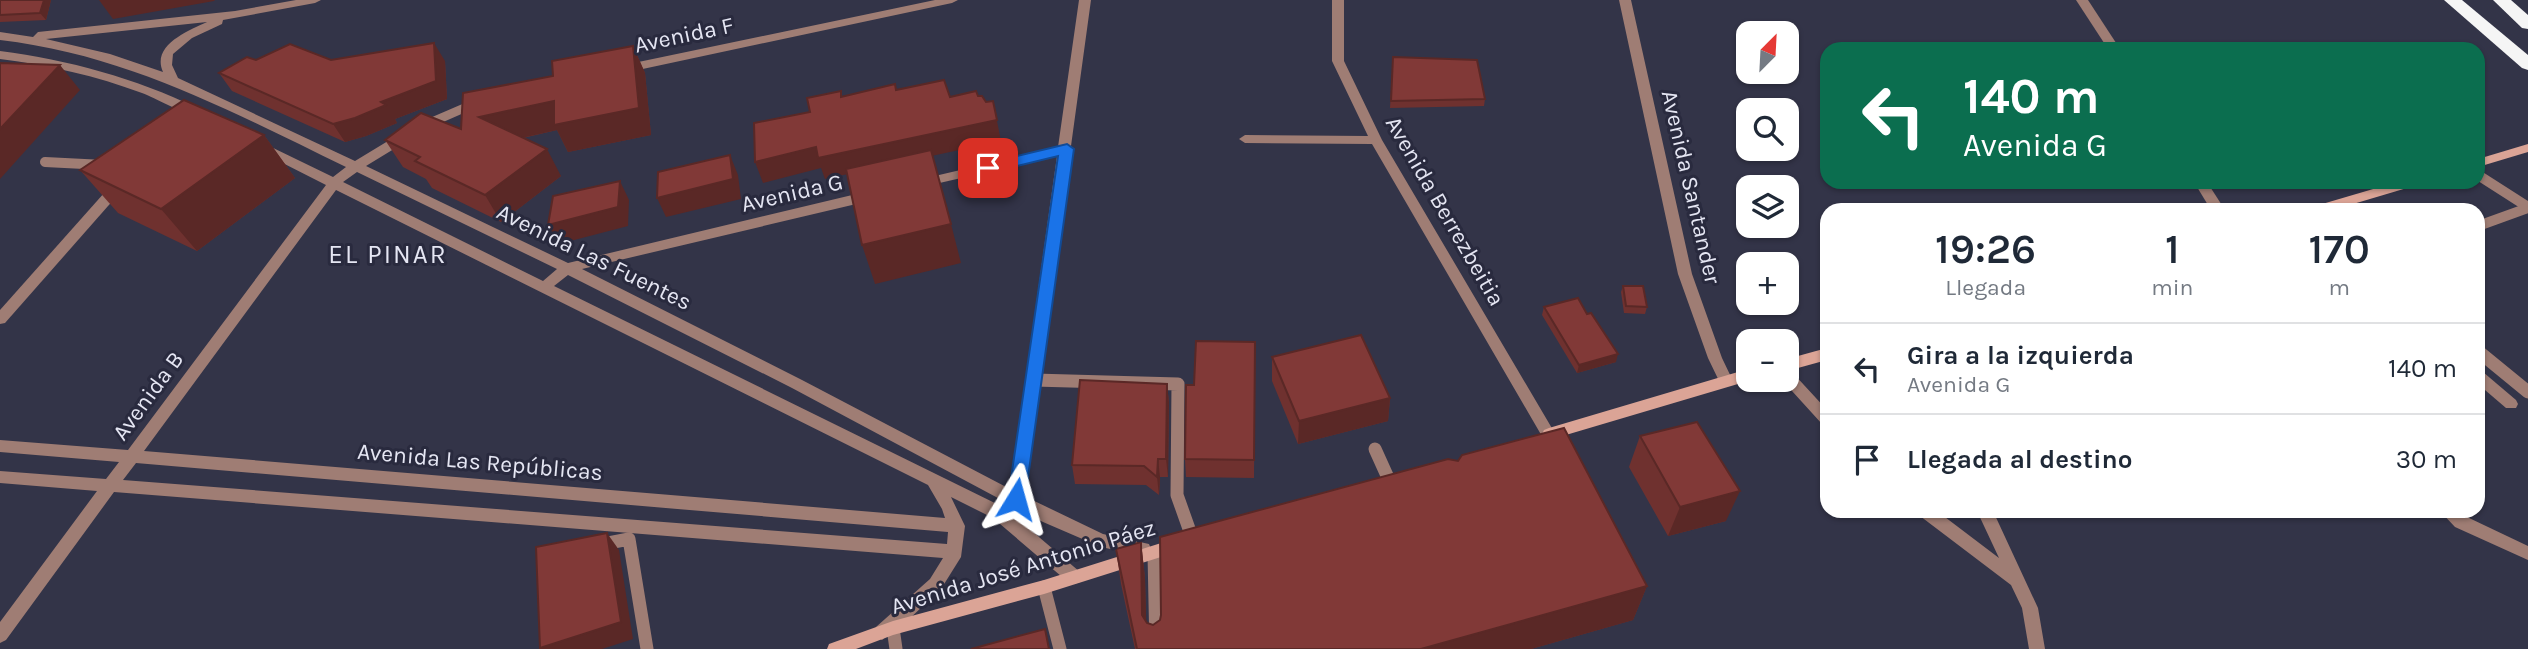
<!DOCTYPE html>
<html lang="es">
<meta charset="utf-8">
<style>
:root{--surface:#fff;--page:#f2f2f3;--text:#1f2937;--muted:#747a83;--line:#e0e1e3}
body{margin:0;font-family:Karla,sans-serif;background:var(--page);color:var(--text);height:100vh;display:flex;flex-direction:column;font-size:26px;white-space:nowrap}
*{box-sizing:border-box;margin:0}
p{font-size:23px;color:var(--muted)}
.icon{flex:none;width:38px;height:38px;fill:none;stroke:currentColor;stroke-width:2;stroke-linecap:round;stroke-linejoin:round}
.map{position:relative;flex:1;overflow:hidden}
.details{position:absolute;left:1820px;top:203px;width:665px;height:315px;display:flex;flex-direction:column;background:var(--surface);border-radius:21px;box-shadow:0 2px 5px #0004}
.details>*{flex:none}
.top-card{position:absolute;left:1820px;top:42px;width:665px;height:147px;border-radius:21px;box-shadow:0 2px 5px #0004;background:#0b6e4f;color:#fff;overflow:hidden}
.needle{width:46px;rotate:24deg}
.controls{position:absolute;left:1736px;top:21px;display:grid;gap:14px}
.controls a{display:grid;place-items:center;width:63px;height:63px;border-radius:14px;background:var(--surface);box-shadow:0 2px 5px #0004;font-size:35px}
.pin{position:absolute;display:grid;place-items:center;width:60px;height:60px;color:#fff;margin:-30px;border-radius:14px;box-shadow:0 4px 10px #0006}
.me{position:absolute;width:77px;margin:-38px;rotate:8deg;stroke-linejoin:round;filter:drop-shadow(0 0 5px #0008)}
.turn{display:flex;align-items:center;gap:24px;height:147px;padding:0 28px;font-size:32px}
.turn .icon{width:91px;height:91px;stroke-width:2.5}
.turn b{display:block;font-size:49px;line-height:60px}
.eta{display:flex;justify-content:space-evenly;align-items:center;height:119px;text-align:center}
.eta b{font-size:42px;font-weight:600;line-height:49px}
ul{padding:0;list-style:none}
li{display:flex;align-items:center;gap:21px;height:91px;padding:0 28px;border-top:2px solid var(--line)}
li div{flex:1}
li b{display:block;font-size:26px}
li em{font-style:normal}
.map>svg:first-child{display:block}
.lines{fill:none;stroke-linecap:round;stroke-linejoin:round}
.service-far1{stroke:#9f7d74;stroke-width:10}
.service{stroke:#9f7d74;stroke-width:13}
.minor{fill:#9f7d74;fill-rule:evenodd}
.tertiary{fill:#9f7d74;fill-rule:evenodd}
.secondary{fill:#dba496;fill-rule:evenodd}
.motorway{fill:#f5f5f5;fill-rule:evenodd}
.wall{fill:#6f312f}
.shaded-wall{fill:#5a2826}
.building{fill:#813937;stroke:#5a2826;stroke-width:2}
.route{fill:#1a73e8;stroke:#114b97;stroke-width:2}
.labels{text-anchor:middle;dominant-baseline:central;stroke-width:6;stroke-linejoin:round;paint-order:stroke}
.street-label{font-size:23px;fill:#e5e6f3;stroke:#292a3e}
.quarter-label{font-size:26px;letter-spacing:2px;fill:#e5e6f3;stroke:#292a3e}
</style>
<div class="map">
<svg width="2528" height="649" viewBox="0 0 2528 649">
<rect width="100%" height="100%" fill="#333448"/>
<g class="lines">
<g class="service-far1">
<polyline points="45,162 104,165"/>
<polyline points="2478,175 2528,207"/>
<polyline points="2478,226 2528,208"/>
</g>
<g class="service">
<polyline points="2478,351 2528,392"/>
<polyline points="1034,380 1178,384 1177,495 1193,540"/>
<polyline points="1375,449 1389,480"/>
<polyline points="598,545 629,539 647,649"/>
<polyline points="1154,554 1156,649"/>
<polyline points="1044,587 1060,649"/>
<polyline points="893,628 896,649"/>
</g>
<g class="minor">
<path d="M296,0h25l-6,3 -92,17 -1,4 -30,14 -19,16 -1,11 6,13 177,83 61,-37 58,-25h8l2,3 -2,3 -57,25 -59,36 202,97 301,-72 5,2 1,3 -6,5 -287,68 220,111 208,109 47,-333 -135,31 -6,-4 6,-4 136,-32 21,-147h12l-20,146 2,3 -3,3 -46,344 79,38 46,10 2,5 -2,5 -6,2 -42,-9 -58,-25 -251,-134 -224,-113 -14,11 451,222 75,64 2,5 -2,5 -6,2 -6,-2 -75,-64 -42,-21 14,29 -4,31 -20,32 -34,32 -25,19 -6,-3 -2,-5 2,-5 54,-48 13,-21 -829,-66 -108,148 -6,3v-21l97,-131 -97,-8v-12l106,8 13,-17 -119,-10v-12l128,10 198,-265 -67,-34 -2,-3 2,-3h8l66,32 13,-10c-114,-55 -218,-112 -346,-127v-8l33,5 5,-5 197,-21zM207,22c-19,9 -56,23 -44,50l-53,-18 -64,-15zM357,172l200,97 -14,12 -200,-99zM336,190l592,295 14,24 3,9 -801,-67zM136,463l812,69 -1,12 -824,-64z"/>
<polygon points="935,0 958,0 952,3 624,73 618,69 624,65"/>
<polygon points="1332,0 1344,0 1344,61 1382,140 1553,430 1555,434 1553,438 1548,440 1543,438 1372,144 1245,143 1239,139 1245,135 1368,136 1332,61"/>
<polygon points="2076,0 2088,0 2120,49 2108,49"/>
<path d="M0,51c69,9 135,27 197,57l2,3 -2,3c-12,2 -41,-16 -55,-21 -46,-17 -93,-28 -142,-34z"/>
<polygon points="118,181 124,186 123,189 5,323 0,324 0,310 113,183"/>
<polygon points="2194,182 2207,182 2225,210 2211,210"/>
<polygon points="1787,370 1792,372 1827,410 1827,426 1822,424 1782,380 1787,380"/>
<polygon points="2478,370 2483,372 2516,400 2518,404 2516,408 2506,408 2478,384"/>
<polygon points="1917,511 1937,511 1999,558 1977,511 1993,511 2038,608 2045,649 2029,649 2022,608 2011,585 1920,516"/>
<polygon points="2440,511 2459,511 2467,517 2528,546 2528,560 2455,527"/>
</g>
<polygon class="tertiary" points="1619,0 1631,0 1692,274 1722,358 1733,381 1731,385 1721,385 1708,358 1678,274"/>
<g class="secondary">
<polygon points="2528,144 2528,152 2478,167 2478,159"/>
<polygon points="2397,182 2418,182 2417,185 2333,210 2310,210 2312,207"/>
<polygon points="1827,348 1827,360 1787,371 1787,359"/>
<polygon points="1748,369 1748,380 1751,380 1748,381 1549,440 1544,438 1542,434 1544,430 1549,428"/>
<polygon points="1177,538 1183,540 1185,545 1183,550 1044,594 893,635 856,649 827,649 829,644 893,621 1044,580"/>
</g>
<g class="motorway">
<polygon points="2444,0 2462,0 2528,55 2528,70 2522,68"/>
<polygon points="2493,0 2511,0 2528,15 2528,29 2522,28"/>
</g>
</g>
<g class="wall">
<polygon points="0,0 51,0 46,20 0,22"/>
<polygon points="633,46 645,73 651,135 568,152 557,130 523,138 561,176 501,222 432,188 426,179 403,167 385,140 461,129 553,76"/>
<polygon points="1393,57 1485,99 1484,106 1390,108"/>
<polygon points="331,60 445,61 447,99 395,119 397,123 366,136 345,142 232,91 219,73"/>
<polygon points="264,135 295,178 197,251 118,213 80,170"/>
<polygon points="1623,286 1647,307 1645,314 1624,313 1621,292"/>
<polygon points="1544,307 1616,362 1577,373 1542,315"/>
<polygon points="1255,342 1254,478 1186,477 1185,459 1194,385"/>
<polygon points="1272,357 1390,398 1388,421 1298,444 1272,381"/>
<polygon points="1167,384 1169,403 1168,477 1160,477 1159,495 1146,485 1075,484 1072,465"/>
<polygon points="1640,436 1726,521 1668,536 1629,467"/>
<polygon points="1141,542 1145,578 1146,623 1153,625 1647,586 1633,620 1531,649 1135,649 1121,584 1116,549"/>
</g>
<g class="shaded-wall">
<polygon points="44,0 51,0 46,20 40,13"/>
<polygon points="99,0 215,0 214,1 113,19"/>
<polygon points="434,43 445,61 447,99 395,119 397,123 366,136 345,142 333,124 381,102"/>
<polygon points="633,46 645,73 651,135 568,152 557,130 494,144 479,117 554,101"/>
<polygon points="60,65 80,90 0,179 0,129"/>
<polygon points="993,101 1001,141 825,179 821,168 763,183 755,162"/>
<polygon points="264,135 295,178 197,251 161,209"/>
<polygon points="547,149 561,176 501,222 485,195"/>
<polygon points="730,155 738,175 741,199 666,217 657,198"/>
<polygon points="620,181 629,200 628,226 559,244 548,225"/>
<polygon points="951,224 961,263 875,284 862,245"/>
<polygon points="1618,354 1616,362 1577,373 1579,365"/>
<polygon points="1167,384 1169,403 1168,477 1166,459"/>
<polygon points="1390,398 1388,421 1298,444 1299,421"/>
<polygon points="1158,459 1160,477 1159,495 1157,477"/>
<polygon points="1740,491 1726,521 1668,536 1680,507"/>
<polygon points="607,533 619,550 633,639 602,649 540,649 540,648"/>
<polygon points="1141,542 1145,578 1147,649 1142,615"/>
<polygon points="1647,586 1633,620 1531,649 1421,649"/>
</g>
<g class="building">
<polygon points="0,0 44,0 40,13 0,15"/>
<polygon points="434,43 436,81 381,102 386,105 355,118 333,124 219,73 247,57 256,60 290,44 331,60"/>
<polygon points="633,46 639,108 554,125 554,101 479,117 547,149 485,195 415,161 420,157 385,140 421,113 461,129 463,93 553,76 552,61"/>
<polygon points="1393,57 1477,60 1485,99 1391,101"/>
<polygon points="0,63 60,65 0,129"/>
<polygon points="944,80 950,97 976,91 978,96 982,96 986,102 993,101 997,120 818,158 816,147 755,162 754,123 810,112 807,98 841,91 841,97 895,84 896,90"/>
<polygon points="184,100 264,135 161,209 80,170"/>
<polygon points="931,150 951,224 862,245 846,169"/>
<polygon points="730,155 733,179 657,198 658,172"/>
<polygon points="620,181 618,207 548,225 553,196"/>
<polygon points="1623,286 1643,286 1647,307 1626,306"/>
<polygon points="1578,298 1587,314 1591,313 1618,354 1579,365 1544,307"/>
<polygon points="1361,335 1390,398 1299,421 1272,357"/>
<polygon points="1196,341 1255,342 1254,460 1185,459 1186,385 1194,385"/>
<polygon points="1080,380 1167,384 1166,459 1158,459 1157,477 1144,466 1072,465"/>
<polygon points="1697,422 1740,491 1680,507 1640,436"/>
<polygon points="1564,428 1647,586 1421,649 1137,649 1116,549 1141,542 1142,615 1147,623 1153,625 1160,620 1161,615 1160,537 1448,459 1458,461 1462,455"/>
<polygon points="607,533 621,622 540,648 536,547"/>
<polygon points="1045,629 1049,649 971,649"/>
</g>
<polygon class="route" points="1067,144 1074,149 1025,499 1023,505 1016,507 1010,505 1008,499 1058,156 988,173 980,168 988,163"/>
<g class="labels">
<g class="street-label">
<text transform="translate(684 35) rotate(-12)">Avenida F</text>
<text transform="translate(1691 187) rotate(77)">Avenida Santander</text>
<text transform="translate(792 193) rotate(-13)">Avenida G</text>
<text transform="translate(1445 211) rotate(60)">Avenida Berrezbeitia</text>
<text transform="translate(594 257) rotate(26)">Avenida Las Fuentes</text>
<text transform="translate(148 396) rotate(-54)">Avenida B</text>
<text transform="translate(480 462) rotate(5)">Avenida Las Repúblicas</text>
<text transform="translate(1023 567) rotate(-17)">Avenida José Antonio Páez</text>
</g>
<g class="quarter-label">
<text x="388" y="254">EL PINAR</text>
</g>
</g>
</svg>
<div class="controls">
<a><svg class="needle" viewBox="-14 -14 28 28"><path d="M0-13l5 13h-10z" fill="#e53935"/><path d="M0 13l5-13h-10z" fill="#747a83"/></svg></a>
<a><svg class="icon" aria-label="search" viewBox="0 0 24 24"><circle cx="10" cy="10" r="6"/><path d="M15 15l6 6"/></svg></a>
<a><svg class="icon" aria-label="layers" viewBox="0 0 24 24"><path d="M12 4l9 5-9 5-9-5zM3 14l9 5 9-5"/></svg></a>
<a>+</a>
<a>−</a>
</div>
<div class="pin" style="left:988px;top:168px;background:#d93025"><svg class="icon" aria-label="arrive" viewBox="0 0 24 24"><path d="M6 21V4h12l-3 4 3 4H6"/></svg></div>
<svg class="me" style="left:1016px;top:499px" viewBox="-20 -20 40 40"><path d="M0-17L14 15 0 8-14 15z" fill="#1a73e8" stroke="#fff" stroke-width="4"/></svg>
<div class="top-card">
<div class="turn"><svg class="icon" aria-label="left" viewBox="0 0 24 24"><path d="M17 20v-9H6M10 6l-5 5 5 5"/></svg><div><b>140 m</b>Avenida G</div></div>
</div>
<section class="details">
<div class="eta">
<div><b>19:26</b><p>Llegada</p></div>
<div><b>1</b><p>min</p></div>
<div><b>170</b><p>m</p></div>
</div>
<ul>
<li><svg class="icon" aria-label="left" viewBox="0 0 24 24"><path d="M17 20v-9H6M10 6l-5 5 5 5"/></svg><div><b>Gira a la izquierda</b><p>Avenida G</p></div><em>140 m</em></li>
<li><svg class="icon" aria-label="arrive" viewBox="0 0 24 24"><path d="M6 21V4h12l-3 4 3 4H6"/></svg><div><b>Llegada al destino</b></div><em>30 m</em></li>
</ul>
</section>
</div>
